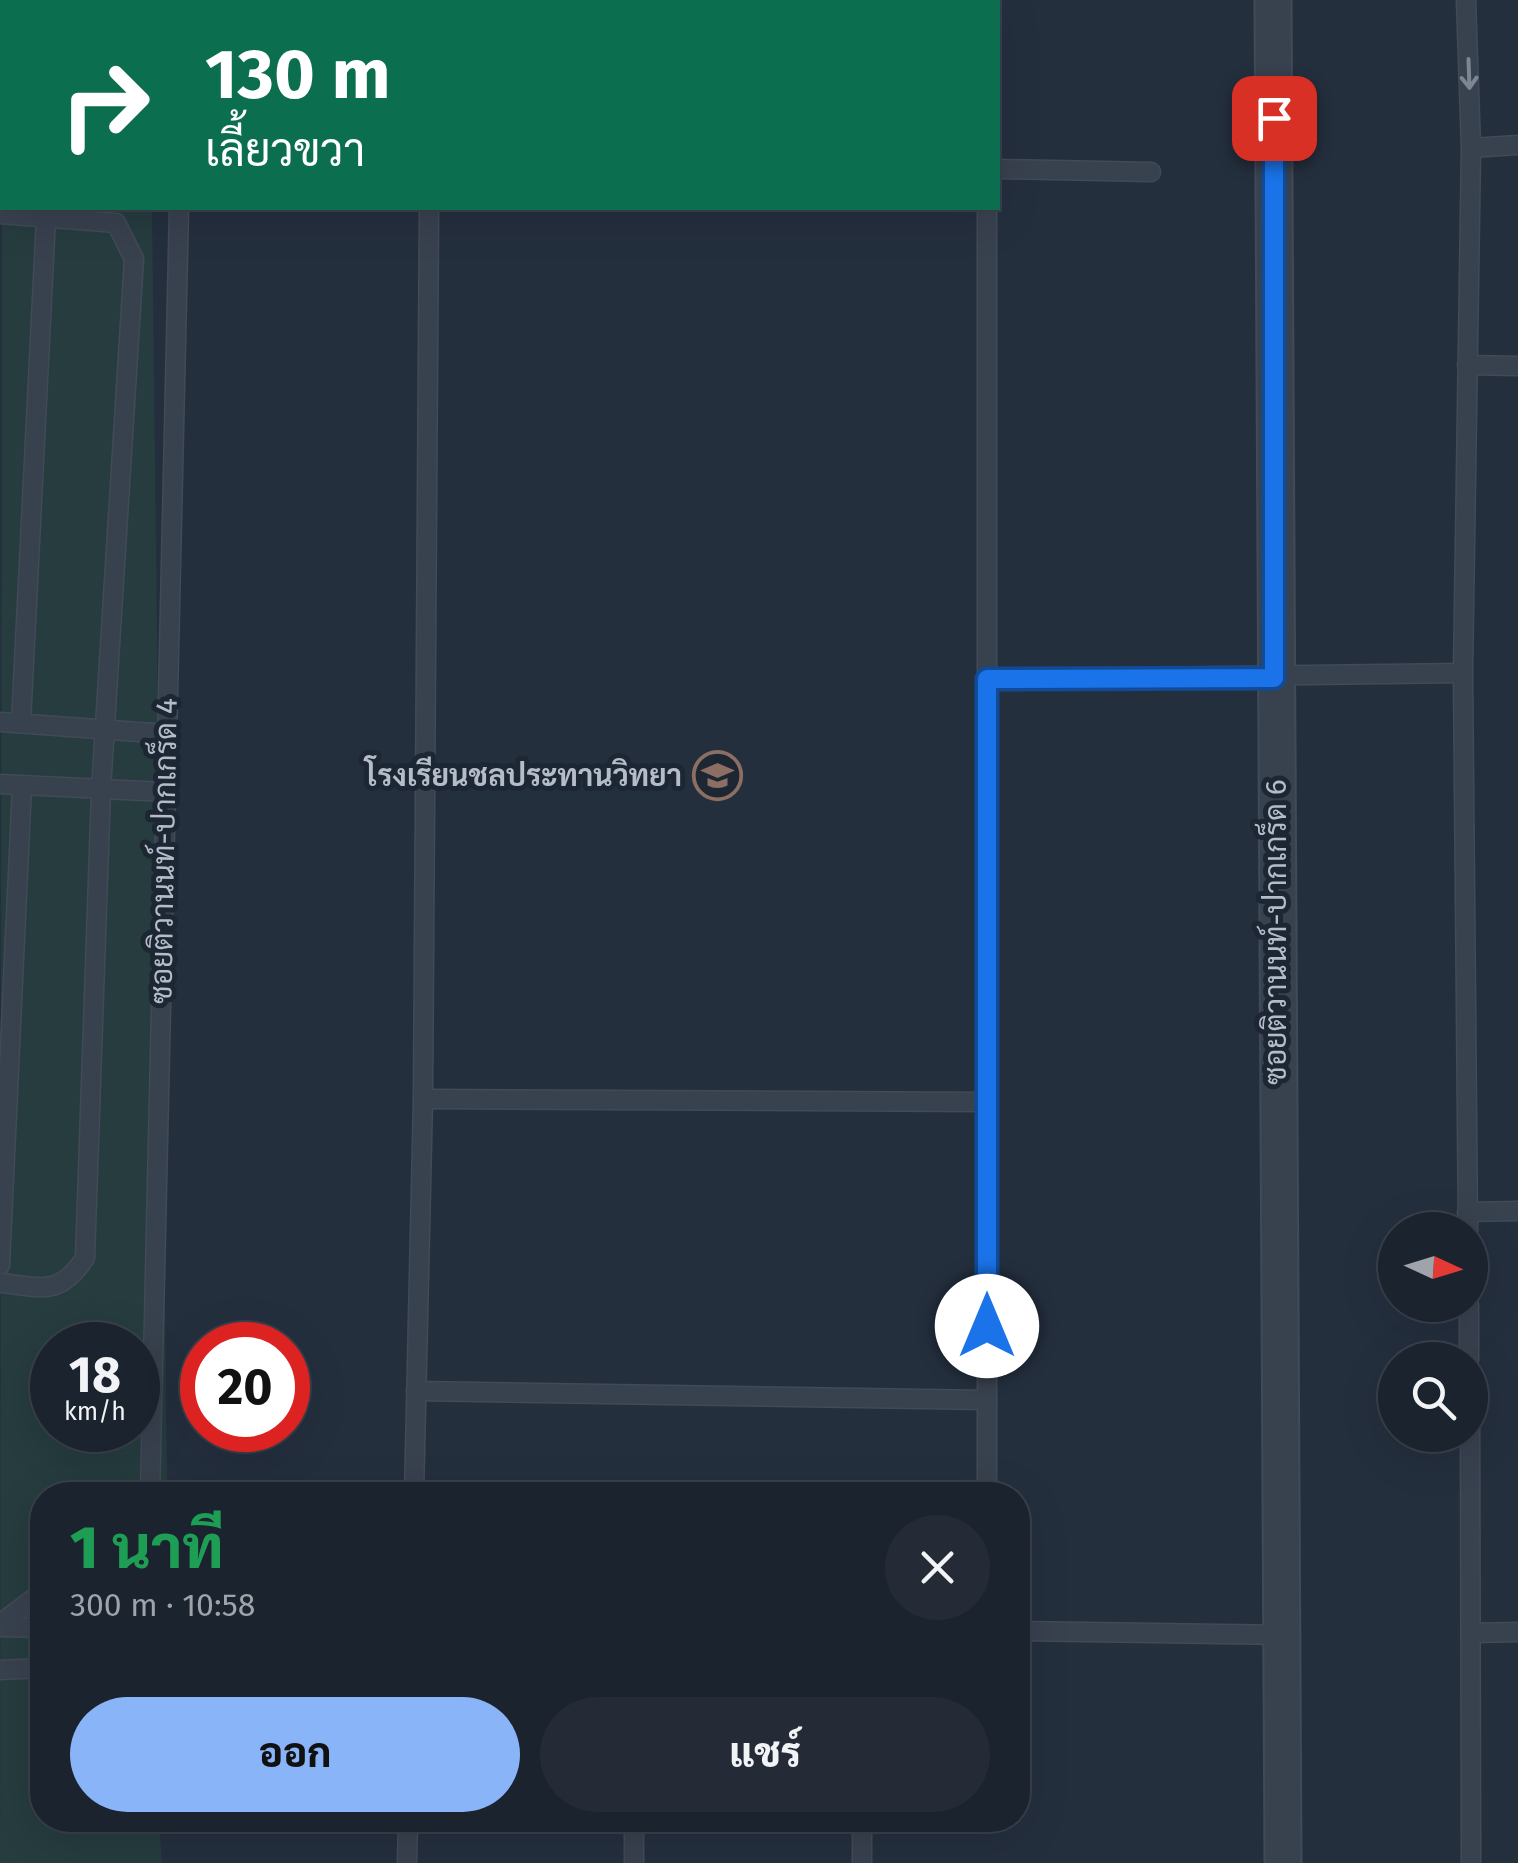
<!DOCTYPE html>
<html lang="th">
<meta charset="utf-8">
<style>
:root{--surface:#1b232e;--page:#242b36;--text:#f1f3f6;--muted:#a0a4aa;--line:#39404a;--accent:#8ab4f8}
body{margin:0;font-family:"Fira Sans",Sarabun,sans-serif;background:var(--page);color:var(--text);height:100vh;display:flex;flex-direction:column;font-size:38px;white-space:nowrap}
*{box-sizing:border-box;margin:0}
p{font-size:32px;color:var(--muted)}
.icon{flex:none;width:55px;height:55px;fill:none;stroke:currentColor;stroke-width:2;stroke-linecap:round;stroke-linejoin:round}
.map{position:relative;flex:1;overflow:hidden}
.drawer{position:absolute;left:30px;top:1482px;width:1000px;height:350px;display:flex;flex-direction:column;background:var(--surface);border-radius:40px;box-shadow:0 10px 40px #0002,0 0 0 2px var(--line)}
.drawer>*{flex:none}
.hud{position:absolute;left:0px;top:0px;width:1000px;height:210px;box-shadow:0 10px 40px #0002,0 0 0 2px var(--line);background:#0b6e4f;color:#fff;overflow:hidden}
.needle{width:65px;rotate:94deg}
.tools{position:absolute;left:1378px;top:1212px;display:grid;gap:20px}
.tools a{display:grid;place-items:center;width:110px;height:110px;border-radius:50%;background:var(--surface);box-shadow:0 10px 40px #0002,0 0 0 2px var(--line);font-size:50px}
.speed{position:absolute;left:30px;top:1322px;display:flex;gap:20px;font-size:50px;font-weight:700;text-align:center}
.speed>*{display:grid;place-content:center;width:130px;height:130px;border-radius:50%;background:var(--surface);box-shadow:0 10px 40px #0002,0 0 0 2px var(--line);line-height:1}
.speed small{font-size:25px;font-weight:400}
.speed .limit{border:15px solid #d22;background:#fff;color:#111}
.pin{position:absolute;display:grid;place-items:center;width:85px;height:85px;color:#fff;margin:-42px;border-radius:20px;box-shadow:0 5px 15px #0006}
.me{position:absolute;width:110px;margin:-55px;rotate:0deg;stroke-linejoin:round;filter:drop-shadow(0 0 8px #0008)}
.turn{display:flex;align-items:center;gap:35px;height:210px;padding:0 40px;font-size:45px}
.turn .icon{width:130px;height:130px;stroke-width:2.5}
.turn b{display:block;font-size:70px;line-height:85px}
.round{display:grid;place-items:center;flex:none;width:105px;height:105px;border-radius:52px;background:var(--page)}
.summary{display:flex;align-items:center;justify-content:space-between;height:170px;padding:0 40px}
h1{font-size:60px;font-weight:800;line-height:75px;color:#1e9e55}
.button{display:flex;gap:20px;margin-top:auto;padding:20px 40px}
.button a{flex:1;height:115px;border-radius:60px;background:var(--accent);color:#111;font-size:40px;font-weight:800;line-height:115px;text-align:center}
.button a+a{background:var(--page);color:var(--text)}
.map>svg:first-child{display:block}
.green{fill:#263c3f;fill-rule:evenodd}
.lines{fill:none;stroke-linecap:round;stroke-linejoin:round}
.service-casing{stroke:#414a57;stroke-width:21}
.minor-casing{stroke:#414a57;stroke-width:39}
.primary-casing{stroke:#414a57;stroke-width:59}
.path{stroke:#3f5557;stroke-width:6;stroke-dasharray:8 8;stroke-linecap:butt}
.service{stroke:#38414e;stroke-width:18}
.minor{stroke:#38414e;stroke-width:35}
.primary{stroke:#56606e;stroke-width:55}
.rail{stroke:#5a6575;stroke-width:8;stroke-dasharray:10 10;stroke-linecap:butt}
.oneway{stroke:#7c8592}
.route-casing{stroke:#114b97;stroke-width:25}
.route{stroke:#1a73e8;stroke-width:18}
.labels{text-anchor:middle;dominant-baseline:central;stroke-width:10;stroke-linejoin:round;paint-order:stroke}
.poi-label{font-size:30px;font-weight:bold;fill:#b4bcc9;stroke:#1d2633;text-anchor:end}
.street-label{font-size:30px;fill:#b4bcc9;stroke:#1d2633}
</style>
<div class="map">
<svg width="1518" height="1863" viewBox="0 0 1518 1863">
<rect width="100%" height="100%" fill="#242f3e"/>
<path class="green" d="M2,96v112h150l15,1271 -2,16h-123v325h117l3,43h-162zM52,1345h86v85h-86z"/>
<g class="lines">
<defs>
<g id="service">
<polyline points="862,0 862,2"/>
<polyline points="1466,0 1471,148 1463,673 1468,1230"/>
<polyline points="1471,148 1518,145"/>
<polyline points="998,169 1151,172"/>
<polyline points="987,208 987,1495"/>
<path d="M0,214l116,9 18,36 -33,531 -16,468c-26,39 -43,29 -85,25"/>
<polyline points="1467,365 1518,366"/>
<polyline points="987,679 1463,673"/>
<polyline points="0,722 167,734"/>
<polyline points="21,723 46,218"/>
<polyline points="0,784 165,792"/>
<polyline points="423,1099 987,1102"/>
<polyline points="1467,1212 1518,1211"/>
<polyline points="0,1265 22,785"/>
<polyline points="1469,1305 1469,1360"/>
<polyline points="416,1391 987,1400"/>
<polyline points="1470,1400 1471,1863"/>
<polyline points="150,1495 179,208"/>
<polyline points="414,1495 423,1099 429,208"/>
<polyline points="0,1624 42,1592"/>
<polyline points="0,1627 42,1628"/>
<polyline points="1018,1631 1282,1635"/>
<polyline points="1473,1633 1518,1632"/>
<polyline points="0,1670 42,1668"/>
<polyline points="407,1863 408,1820"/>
<polyline points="634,1863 634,1820"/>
<polyline points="862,1863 862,1820"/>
</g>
<polyline id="minor" points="1273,0 1283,1863"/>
<g id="primary">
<polyline points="187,2 194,0"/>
<polyline points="0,56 2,55"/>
</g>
</defs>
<use href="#service" class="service-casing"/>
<use href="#minor" class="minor-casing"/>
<use href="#primary" class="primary-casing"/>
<g class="path">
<polyline points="281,0 282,2"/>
<polyline points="295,2 303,0"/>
</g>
<use href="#service" class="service"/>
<use href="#minor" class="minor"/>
<use href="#primary" class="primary"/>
<g class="rail">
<polyline points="33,2 42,0"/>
<polyline points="0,12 2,11"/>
</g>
</g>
<defs><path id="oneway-shaft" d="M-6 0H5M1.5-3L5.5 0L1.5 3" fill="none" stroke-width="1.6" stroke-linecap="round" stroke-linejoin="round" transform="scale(2.5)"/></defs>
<use class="oneway" href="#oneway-shaft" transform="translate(1469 74) rotate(88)"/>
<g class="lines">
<defs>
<polyline id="route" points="987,1326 987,679 1274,678 1274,118"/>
</defs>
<use href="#route" class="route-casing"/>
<use href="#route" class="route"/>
</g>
<defs>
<symbol id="school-ring" viewBox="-11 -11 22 22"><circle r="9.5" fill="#1d2633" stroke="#8d6e63" stroke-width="1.5"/><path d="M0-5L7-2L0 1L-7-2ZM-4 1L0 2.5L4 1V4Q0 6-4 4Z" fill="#8d6e63"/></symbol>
</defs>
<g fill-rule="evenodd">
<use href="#school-ring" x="690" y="748" width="55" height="55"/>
</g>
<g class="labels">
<g class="poi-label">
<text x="682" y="776">โรงเรียนชลประทานวิทยา</text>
</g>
<g class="street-label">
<text transform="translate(164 851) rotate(-89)">ซอยติวานนท์-ปากเกร็ด 4</text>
<text transform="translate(1276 932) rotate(-90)">ซอยติวานนท์-ปากเกร็ด 6</text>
</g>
</g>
</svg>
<div class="tools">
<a><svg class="needle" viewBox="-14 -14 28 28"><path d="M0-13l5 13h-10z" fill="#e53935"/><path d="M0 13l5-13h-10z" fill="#a0a4aa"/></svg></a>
<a><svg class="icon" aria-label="search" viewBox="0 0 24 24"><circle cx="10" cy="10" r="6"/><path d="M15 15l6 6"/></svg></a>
</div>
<div class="speed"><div>18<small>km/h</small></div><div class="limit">20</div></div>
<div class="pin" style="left:1274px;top:118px;background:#d93025"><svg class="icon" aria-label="arrive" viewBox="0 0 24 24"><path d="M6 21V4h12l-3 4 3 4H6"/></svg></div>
<svg class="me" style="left:987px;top:1326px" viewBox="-20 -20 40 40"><circle r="19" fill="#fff"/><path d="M0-13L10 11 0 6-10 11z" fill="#1a73e8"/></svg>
<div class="hud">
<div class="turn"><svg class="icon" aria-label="right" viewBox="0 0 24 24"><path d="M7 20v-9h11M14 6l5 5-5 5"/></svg><div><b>130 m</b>เลี้ยวขวา</div></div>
</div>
<section class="drawer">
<div class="summary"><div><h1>1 นาที</h1><p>300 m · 10:58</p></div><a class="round"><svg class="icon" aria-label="close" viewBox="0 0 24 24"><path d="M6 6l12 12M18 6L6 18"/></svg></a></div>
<div class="button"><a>ออก</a><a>แชร์</a></div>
</section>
</div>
